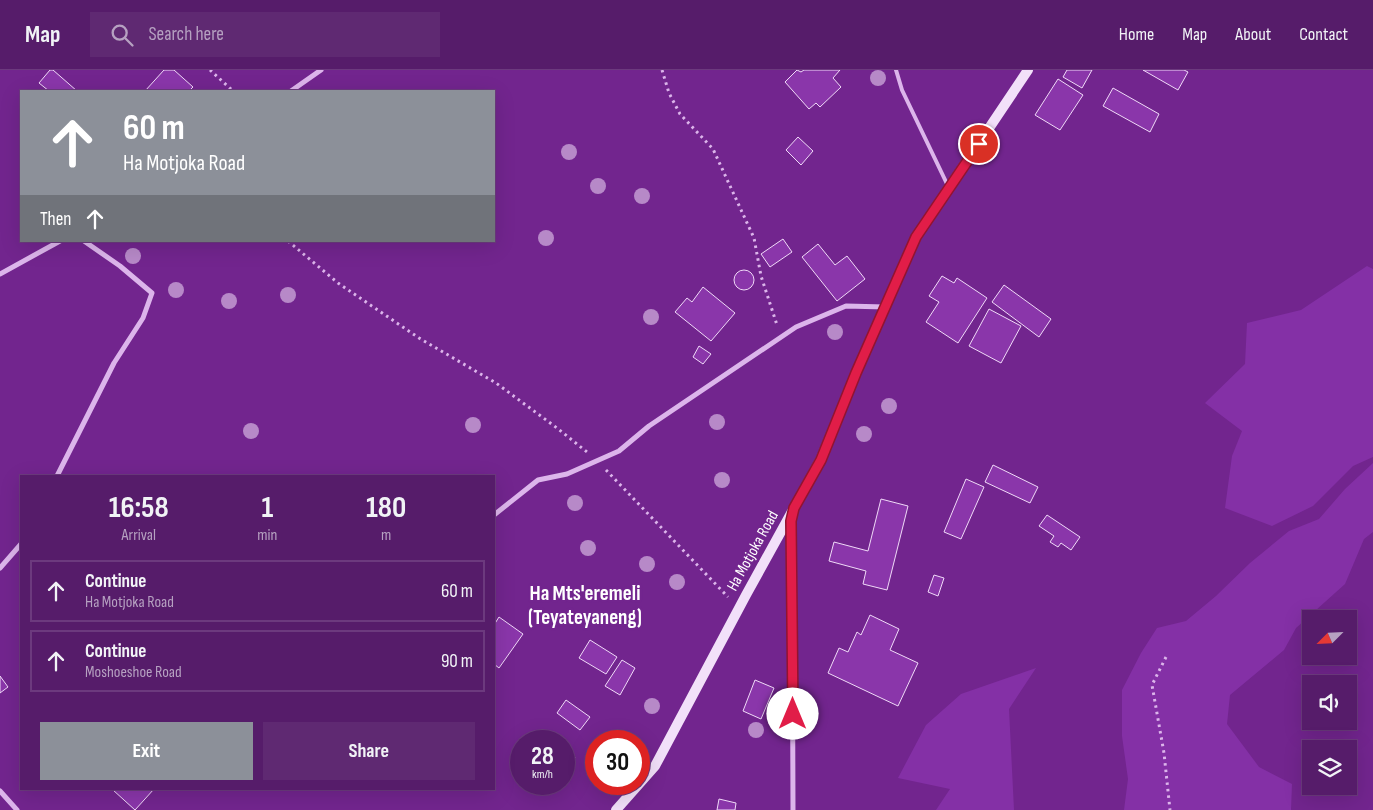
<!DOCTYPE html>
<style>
:root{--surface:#561c6a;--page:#5f2972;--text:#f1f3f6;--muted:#b6a1c1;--line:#6c3a7e;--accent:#8c9099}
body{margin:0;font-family:"Sofia Sans Condensed",sans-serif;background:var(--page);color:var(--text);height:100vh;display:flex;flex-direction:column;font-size:19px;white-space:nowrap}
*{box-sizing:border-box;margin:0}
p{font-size:16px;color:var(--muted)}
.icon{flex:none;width:28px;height:28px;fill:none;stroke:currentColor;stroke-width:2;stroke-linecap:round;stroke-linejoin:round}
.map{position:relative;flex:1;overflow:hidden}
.side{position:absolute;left:20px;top:405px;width:475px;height:315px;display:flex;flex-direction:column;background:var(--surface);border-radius:0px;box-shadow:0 5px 20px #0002,0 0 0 1px var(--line)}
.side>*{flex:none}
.top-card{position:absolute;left:20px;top:20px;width:475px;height:152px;border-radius:0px;box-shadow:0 5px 20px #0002,0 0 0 1px var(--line);background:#8c9099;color:#fff;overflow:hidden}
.needle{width:32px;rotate:246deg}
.buttons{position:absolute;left:1302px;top:540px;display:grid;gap:10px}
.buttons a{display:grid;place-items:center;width:55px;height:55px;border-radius:0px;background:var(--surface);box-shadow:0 5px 20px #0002,0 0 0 1px var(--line);font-size:25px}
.speed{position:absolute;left:510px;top:660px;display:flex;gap:10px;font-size:25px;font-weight:700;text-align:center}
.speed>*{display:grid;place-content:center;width:65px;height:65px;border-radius:50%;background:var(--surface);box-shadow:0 5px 20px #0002,0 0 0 1px var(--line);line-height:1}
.speed small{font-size:12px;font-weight:400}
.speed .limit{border:8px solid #d22;background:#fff;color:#111}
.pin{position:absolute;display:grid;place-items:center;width:42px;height:42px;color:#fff;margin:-21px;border:2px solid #fff;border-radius:50%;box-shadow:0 1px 5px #0007}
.me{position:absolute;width:55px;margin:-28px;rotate:0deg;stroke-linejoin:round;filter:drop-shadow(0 0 4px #0008)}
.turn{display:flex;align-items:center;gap:18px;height:105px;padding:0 20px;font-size:22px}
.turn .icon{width:65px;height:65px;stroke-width:2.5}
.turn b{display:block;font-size:35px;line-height:42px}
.then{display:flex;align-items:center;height:48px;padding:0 20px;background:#0003;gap:10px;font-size:19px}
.eta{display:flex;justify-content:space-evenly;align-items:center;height:85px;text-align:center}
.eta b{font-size:30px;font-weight:700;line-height:35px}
.action{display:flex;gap:10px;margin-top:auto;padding:10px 20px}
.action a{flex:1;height:58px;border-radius:0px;background:var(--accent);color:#fff;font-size:20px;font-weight:700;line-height:58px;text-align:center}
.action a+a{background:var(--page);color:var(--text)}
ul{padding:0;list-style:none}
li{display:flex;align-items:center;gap:15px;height:62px;margin:0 10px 8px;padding:0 10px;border:2px solid var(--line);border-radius:0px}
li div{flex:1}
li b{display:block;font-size:19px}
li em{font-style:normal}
header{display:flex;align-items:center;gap:30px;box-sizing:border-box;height:70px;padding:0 25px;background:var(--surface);border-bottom:1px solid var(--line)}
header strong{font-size:24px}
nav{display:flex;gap:28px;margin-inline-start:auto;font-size:18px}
.search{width:350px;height:45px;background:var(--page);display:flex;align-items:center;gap:12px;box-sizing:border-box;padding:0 18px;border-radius:0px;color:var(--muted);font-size:19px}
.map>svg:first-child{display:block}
.green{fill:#8430a6}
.building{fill:#8a36aa;stroke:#f0daf8}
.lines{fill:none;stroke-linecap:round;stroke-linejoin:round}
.path{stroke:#dcb5eb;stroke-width:3;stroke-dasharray:2.5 4;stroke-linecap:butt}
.lane{stroke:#dcb5eb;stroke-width:4}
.street{stroke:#dcb5eb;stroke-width:5}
.secondary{stroke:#f2e0f9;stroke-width:10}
.tree{fill:#b789c8}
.route-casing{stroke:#92132f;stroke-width:12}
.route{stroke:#e11d48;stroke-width:9}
.labels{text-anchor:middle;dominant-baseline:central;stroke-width:5;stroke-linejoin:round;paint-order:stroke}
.street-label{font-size:16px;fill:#fff;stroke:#72258e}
.district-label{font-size:21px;font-weight:bold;fill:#fff;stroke:#72258e}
</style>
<header>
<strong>Map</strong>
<div class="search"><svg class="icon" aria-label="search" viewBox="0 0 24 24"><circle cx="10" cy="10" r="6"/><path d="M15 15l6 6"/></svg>Search here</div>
<nav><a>Home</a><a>Map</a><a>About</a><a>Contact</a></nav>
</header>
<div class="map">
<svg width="1373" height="740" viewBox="0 0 1373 740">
<rect width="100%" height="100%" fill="#72258e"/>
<g class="green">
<polygon points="1367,196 1373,199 1373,387 1353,396 1313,436 1272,456 1225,438 1232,386 1242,361 1205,333 1245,294 1247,253 1301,240"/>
<polygon points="1373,393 1373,462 1364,469 1345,514 1296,558 1284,580 1230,625 1227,654 1259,697 1292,714 1291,740 1124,740 1128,709 1122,666 1122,620 1141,583 1157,558 1186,551 1216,526 1250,493 1289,461 1319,449 1345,419"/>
<polygon points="1036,598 1009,639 1014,740 936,740 950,719 898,708 926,655 961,624"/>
</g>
<g class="building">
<polygon points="50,0 53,0 77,21 49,21 39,13"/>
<polygon points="164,0 174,0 193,17 189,21 145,21"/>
<polygon points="797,0 801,2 804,0 840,0 833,8 841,17 820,37 816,33 809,39 785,12"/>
<polygon points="1067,0 1092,0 1082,18 1063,7"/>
<polygon points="1143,0 1184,0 1188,2 1178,20"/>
<polygon points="1058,9 1083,25 1060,60 1035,45"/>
<polygon points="1113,18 1159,44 1150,62 1103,36"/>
<polygon points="798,67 813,81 801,95 786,80"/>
<polygon points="783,169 792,182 770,197 761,184"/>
<polygon points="818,174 835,195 847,186 865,209 837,231 802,187"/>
<circle cx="744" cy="210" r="10"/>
<polygon points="942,206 954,213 957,208 987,228 958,273 926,252 939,232 929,226"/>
<polygon points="1004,215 1051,249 1039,267 992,232"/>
<polygon points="703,217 735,243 711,271 675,242 687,228 692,232"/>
<polygon points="989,239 1021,256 1001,293 969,276"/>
<polygon points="699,276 711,284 703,294 693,287"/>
<polygon points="993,395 1038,417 1030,433 985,412"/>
<polygon points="966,409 984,417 961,469 944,462"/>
<polygon points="881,429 908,436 887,520 863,514 866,501 829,491 834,472 868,481"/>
<polygon points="1047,445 1080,467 1071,480 1061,473 1058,477 1050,472 1054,466 1039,456"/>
<polygon points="934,505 944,508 938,526 928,522"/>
<polygon points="870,545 899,559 890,580 918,593 898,636 828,603 839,578 848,582 857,562 861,565"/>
<polygon points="499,547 523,564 499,598 494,594 494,555"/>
<polygon points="590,570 617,587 606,604 579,588"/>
<polygon points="622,590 635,598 620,625 605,616"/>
<polygon points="0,606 8,617 0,623"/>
<polygon points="755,610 774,618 761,649 743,641"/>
<polygon points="566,630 590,647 580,660 557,643"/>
<polygon points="552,663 570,675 566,681 575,687 564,704 564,671 547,671"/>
<polygon points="114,719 154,719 135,740 113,720"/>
<polygon points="719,729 736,733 735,740 717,740"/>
</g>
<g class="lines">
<g class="path">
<polyline points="210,0 233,21"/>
<polyline points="662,0 669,23 680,44 713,79 754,168 761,206 777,255"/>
<polyline points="288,171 338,213 419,268 496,313 557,358 587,382"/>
<polyline points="606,400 728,527"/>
<polyline points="1166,587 1152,615 1164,683 1170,740"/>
</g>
<polyline class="lane" points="896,0 902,20 948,116"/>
<g class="street">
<polyline points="291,21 321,0"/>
<polyline points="0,204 60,171"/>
<polyline points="57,406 114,293 143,248 152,223 120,196 84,171"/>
<polyline points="494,445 538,410 567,404 619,381 649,356 796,257 846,236 885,237"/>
<polyline points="792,448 793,740"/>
<polyline points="0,498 21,474"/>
<polyline points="0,721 17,740"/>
</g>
<polyline class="secondary" points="616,740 655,696 746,525 821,389 856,303 916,167 1028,0"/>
</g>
<g class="tree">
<circle cx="878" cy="8" r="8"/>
<circle cx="569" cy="82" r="8"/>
<circle cx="598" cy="116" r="8"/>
<circle cx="642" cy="126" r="8"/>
<circle cx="546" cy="168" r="8"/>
<circle cx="133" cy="186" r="8"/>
<circle cx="176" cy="220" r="8"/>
<circle cx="288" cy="225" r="8"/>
<circle cx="229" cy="231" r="8"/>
<circle cx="651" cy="247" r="8"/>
<circle cx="835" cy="262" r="8"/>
<circle cx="889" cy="336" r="8"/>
<circle cx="717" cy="352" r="8"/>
<circle cx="473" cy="355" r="8"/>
<circle cx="251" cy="361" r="8"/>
<circle cx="864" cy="364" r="8"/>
<circle cx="722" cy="410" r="8"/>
<circle cx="575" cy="433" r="8"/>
<circle cx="588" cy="478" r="8"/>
<circle cx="647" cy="494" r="8"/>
<circle cx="677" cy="512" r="8"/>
<circle cx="652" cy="636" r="8"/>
<circle cx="756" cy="660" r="8"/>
</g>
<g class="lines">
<defs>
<polyline id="route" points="793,644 791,451 794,438 821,390 856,303 916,167 979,74"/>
</defs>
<use href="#route" class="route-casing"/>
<use href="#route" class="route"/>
</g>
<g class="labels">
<g class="street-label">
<text transform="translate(753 481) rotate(-61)">Ha Motjoka Road</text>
</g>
<g class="district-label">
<text x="585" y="523">Ha Mts'eremeli<tspan x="585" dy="24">(Teyateyaneng)</tspan></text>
</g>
</g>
</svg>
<div class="buttons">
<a><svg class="needle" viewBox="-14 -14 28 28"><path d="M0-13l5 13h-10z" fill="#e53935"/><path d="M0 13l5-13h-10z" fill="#b6a1c1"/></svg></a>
<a><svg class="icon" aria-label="sound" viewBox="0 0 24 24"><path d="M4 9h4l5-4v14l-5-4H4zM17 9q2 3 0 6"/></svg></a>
<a><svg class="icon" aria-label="layers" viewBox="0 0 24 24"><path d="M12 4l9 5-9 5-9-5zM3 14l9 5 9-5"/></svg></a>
</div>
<div class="speed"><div>28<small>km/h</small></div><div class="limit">30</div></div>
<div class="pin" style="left:979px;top:74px;background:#d93025"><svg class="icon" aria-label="arrive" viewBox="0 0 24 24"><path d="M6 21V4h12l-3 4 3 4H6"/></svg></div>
<svg class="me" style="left:793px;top:644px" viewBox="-20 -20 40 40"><circle r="19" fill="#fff"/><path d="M0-13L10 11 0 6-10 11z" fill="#e11d48"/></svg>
<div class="top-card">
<div class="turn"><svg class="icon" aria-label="ahead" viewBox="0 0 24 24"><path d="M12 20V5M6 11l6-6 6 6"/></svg><div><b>60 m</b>Ha Motjoka Road</div></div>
<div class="then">Then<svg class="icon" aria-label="ahead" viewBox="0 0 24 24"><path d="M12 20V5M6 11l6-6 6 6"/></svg></div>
</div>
<section class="side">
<div class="eta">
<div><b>16:58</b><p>Arrival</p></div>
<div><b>1</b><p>min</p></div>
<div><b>180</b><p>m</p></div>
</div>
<ul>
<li><svg class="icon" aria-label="ahead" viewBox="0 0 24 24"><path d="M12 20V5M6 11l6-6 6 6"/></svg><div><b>Continue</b><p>Ha Motjoka Road</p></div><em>60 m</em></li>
<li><svg class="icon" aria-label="ahead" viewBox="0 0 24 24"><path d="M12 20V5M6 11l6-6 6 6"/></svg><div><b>Continue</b><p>Moshoeshoe Road</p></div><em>90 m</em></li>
</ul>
<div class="action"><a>Exit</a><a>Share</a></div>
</section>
</div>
